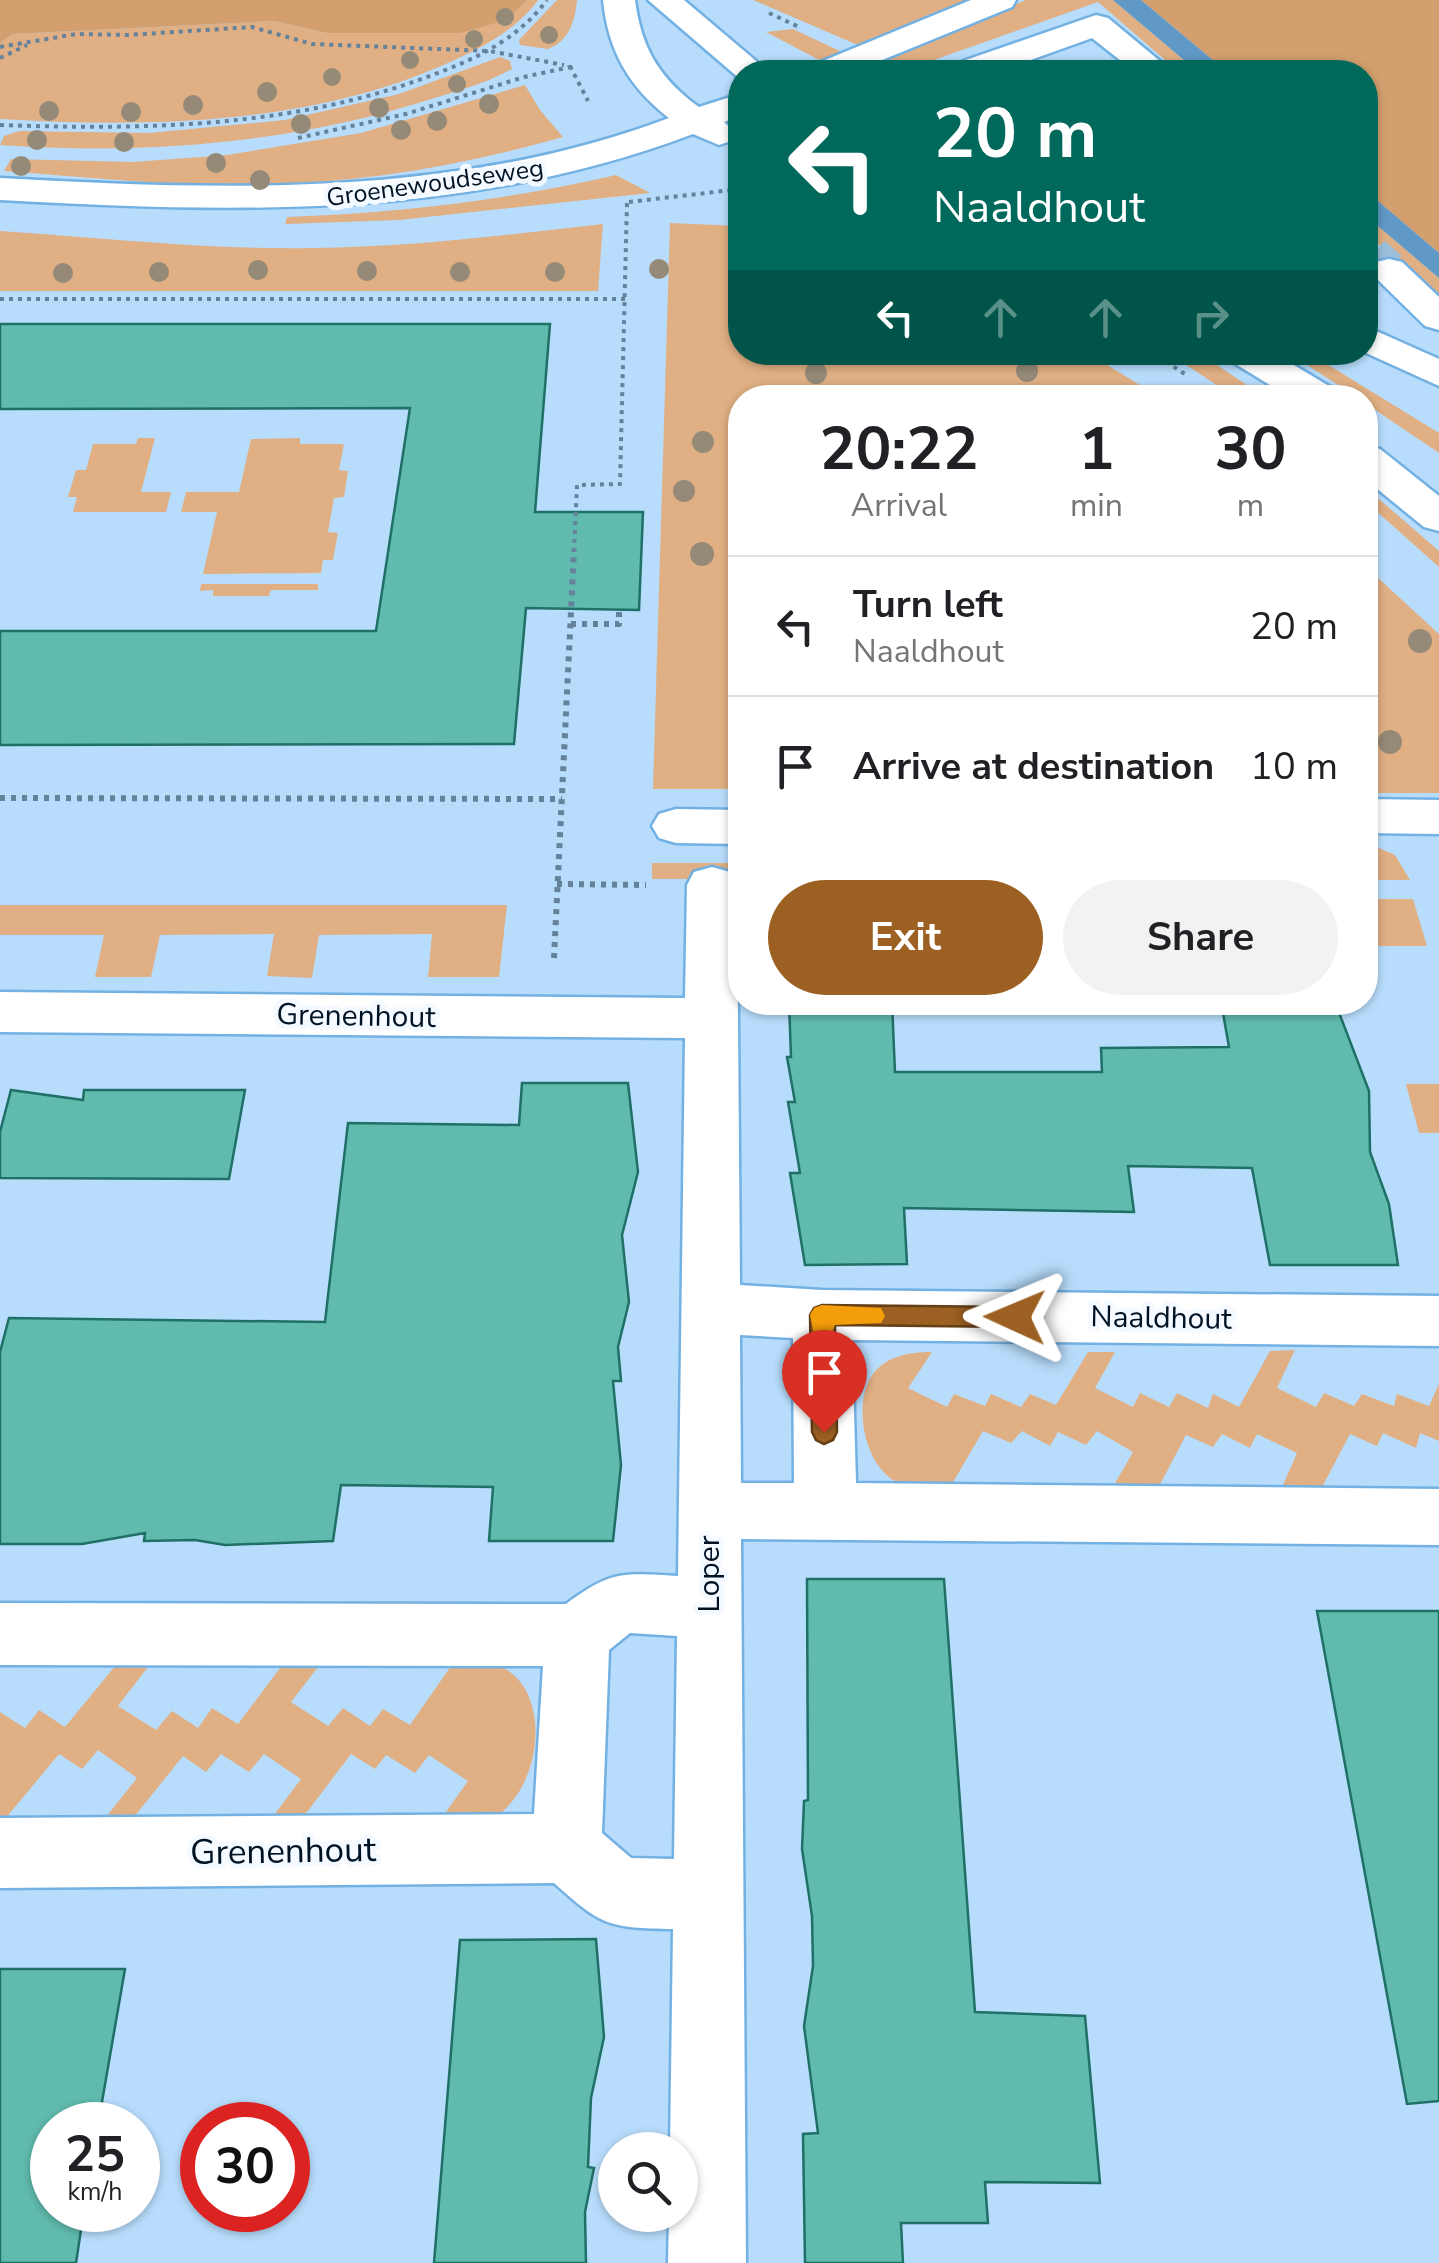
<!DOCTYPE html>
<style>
:root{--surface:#fff;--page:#f2f2f2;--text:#202124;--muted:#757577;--line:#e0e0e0;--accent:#9c6122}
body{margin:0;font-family:"Nunito Sans",sans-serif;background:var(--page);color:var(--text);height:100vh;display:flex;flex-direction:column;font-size:38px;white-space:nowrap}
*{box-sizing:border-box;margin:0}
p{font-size:32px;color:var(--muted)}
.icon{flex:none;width:55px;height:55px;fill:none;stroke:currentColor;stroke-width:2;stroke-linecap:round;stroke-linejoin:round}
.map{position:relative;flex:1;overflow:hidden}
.sheet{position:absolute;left:728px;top:385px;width:650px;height:630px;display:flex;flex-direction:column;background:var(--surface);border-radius:40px;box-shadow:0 2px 8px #0004}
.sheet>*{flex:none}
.banner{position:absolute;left:728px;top:60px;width:650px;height:305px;border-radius:40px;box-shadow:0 2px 8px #0004;background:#00695c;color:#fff;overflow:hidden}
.controls{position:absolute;left:598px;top:2132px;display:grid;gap:20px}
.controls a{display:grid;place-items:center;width:100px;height:100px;border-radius:50%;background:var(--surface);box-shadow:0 2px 8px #0004;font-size:50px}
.speed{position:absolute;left:30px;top:2102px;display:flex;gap:20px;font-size:50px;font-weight:700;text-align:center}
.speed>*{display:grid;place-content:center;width:130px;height:130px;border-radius:50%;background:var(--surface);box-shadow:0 2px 8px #0004;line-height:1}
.speed small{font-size:25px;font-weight:400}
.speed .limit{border:15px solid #d22;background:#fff;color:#111}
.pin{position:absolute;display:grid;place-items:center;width:85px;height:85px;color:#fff;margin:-102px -42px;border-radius:50% 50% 50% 0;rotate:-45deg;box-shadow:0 0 10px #0007}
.pin .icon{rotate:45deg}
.me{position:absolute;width:110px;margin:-55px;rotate:271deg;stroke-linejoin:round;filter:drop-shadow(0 0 8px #0008)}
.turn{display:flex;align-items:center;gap:35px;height:210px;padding:0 40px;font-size:45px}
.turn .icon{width:130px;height:130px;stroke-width:2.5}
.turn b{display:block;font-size:70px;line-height:85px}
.lanes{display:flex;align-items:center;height:95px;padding:0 40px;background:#0003;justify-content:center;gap:50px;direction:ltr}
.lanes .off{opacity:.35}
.eta{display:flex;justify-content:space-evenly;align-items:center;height:170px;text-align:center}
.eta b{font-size:60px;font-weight:700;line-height:70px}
.action{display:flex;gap:20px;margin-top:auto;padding:20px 40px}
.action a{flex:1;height:115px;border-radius:60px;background:var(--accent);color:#fff;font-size:40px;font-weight:700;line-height:115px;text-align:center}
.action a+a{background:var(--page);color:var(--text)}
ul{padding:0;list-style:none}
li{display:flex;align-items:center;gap:30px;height:140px;padding:0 40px;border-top:2px solid var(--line)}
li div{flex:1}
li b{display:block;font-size:38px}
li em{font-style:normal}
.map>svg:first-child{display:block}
.green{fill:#e0af83}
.forest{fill:#d39f6e}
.water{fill:#6099c6}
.building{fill:#60bbae;stroke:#1f7066;stroke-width:2.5}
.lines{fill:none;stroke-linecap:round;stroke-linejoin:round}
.minor-tunnel{stroke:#9cbfdc;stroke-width:38;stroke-dasharray:38 19;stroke-linecap:butt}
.minor-casing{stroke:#73b1e3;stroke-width:5}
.path-far1{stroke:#65829b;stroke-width:4;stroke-dasharray:4 5;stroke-linecap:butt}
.path{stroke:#65829b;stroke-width:6;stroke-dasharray:5 6;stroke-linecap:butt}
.minor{fill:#fff;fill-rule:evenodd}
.tree{fill:#958a77}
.route{fill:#9c6122;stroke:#653f16;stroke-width:2.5}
.slow{fill:#f59e0b}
.labels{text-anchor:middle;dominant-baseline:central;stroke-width:10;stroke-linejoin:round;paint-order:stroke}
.far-street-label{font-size:25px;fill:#001325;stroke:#f4faff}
.street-label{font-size:30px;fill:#001325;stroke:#f4faff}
.near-street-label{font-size:35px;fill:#001325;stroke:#f4faff}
</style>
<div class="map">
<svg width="1439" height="2263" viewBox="0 0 1439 2263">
<rect width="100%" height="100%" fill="#b8ddfc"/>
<g class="green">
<path d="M528,0h10c-18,26 -51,45 -79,58 -141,67 -306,70 -459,61v-76l12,-9 262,-13 53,12 179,-13z"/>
<path d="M557,0h20c-2,21 -8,41 -29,49l-28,-4 -1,-5z"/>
<polygon points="753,0 976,0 860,46"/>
<polygon points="1026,0 1113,0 1198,72 1179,72 1098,2 917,66 925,72 910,72 884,57"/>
<polygon points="793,29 844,53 823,62 766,32"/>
<path d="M500,57l10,4 2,8c-27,15 -58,23 -87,32 -138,43 -282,54 -425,44l4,-9 15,-5 130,2 136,-13 114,-26z"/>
<path d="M525,85l15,25 23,27c-106,30 -213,48 -323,48 -79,0 -158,-8 -236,-14l7,-12 122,3 94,-7 134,-22z"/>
<path d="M616,175l34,18 -251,27 -114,4 2,-7c111,-4 221,-17 329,-42z"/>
<polygon points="1365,215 1439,278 1439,297 1365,232"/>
<polygon points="670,223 740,226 740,352 1088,353 1159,397 740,398 740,789 653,789"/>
<path d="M603,224l-5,67h-598v-60c104,7 209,19 313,17 97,-1 193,-13 290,-24z"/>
<polygon points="1168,353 1199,353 1265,397 1235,397"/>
<polygon points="1288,353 1309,353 1439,433 1439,453 1365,403 1365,398 1357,397"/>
<polygon points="138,438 155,438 141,492 171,492 166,512 73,512 77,497 68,497 76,470 86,470 93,444 136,444"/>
<polygon points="300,438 300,444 344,444 339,470 348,471 344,497 334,498 328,532 338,533 333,560 323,560 321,573 203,574 217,512 181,512 186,492 239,492 251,439"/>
<polygon points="1365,487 1439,551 1439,567 1365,501"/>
<polygon points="1365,566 1439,634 1439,793 1365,793"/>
<polygon points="201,584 318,584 318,590 271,590 269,596 213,596 213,590 200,591"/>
<polygon points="1365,842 1395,855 1410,880 1365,880"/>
<rect x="652" y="863" width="88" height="16"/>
<polygon points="1365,899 1413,899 1427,946 1371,946"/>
<polygon points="0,905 507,905 499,977 428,977 432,934 319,935 312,978 267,976 274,934 160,935 151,977 95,977 104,935 0,935"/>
<polygon points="1406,1084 1439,1084 1439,1133 1419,1133"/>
<path d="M1295,1350l-18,38 39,19 8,-14 30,13 8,-12 32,12 3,-12 32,12 10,-22v57l-19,-8 -4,15 -33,-15 -6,13 -27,-12 -30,57 -40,1 17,-39 -40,-19 -7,14 -28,-14 -9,13 -27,-12 -30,57h-46l23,-40 -36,-21 -11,14 -28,-13 -8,14 -28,-15 -11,12 -28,-12 -34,58c-15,-1 -33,0 -47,-5 -36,-11 -50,-77 -31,-107 13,-21 39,-25 61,-25l-24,36 39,19 7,-13 31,12 6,-12 30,13 9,-13 26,11 32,-53h27l-20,36 38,19 7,-14 29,14 8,-14 31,15 5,-14 26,13 31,-56z"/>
<path d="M289,1656l36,2 -34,44 37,24 15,-18 27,18 13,-17 27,16 48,-69c17,4 38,5 52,16 45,33 27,132 -27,151 -14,5 -33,3 -47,3l32,-45 -39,-26 -14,18 -29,-18 -11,14 -24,-15 -56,74 -30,-1 36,-48 -37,-25 -15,18 -28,-18 -15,18 -23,-16 -57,71h-28l39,-49 -39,-28 -16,19 -23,-15 -59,71v-113l25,16 14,-18 26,17 56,-68h33l-36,47 38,24 16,-19 26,17 14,-20 26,16z"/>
</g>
<g class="forest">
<polygon points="0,0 528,0 506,20 460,33 327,33 274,21 12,34 0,43"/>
<polygon points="1141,0 1439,0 1439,253 1365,190 1365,72 1227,72"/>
</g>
<g class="water">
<polygon points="1113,0 1141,0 1227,72 1198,72"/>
<polygon points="1365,190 1439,253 1439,278 1365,215"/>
</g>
<g class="building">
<polygon points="0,324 550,324 535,512 643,512 639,610 526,608 514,744 0,745 0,631 376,631 410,408 0,409"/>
<polygon points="789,1002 892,1002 895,1072 1102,1072 1101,1048 1229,1047 1221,1002 1335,1002 1369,1091 1370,1152 1389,1204 1398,1265 1270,1265 1252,1168 1128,1166 1134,1212 904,1208 907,1264 805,1265 790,1173 800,1173 788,1102 795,1102 787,1057 791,1057"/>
<polygon points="522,1083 628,1083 638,1172 622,1235 629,1302 618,1347 621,1381 613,1381 621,1465 613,1541 489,1541 493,1487 341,1485 333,1541 225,1545 195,1540 144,1541 145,1533 82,1544 0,1544 0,1352 9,1318 325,1322 348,1123 519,1125"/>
<polygon points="11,1090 83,1100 84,1090 245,1090 229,1179 0,1178 0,1132"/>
<polygon points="807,1579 944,1579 975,2012 1085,2016 1100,2183 985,2182 988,2223 901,2223 903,2263 805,2263 803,2134 818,2133 804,2026 813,1966 812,1916 802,1849 804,1801 808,1800"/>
<polygon points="1317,1611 1439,1611 1439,2101 1407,2104"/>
<polygon points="596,1939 604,2037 591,2098 588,2167 594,2168 585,2212 586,2263 434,2263 460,1940"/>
<polygon points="0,1969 125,1969 98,2125 52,2125 52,2210 84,2210 76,2263 0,2263"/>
</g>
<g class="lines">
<polyline class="minor-tunnel" points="1372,255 1389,270"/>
<defs>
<g id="minor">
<path d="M603,0h32c6,46 22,74 57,102l7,5 41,-13v22l-16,6 13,12 -6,7 -12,4 -26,-11c-228,86 -454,79 -693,66v-22c227,12 453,21 669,-60 -40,-31 -61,-67 -66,-118z"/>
<polygon points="648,0 684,0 769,72 740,72 740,79"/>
<polygon points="971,0 1016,0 1012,7 853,72 808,72 813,65"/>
<polygon points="1096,15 1108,18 1173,72 1135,72 1092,38 997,72 961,72 958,68 963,61"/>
<polygon points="1389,259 1402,262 1439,297 1439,330 1425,326 1376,278 1370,270 1376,262"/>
<polygon points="1365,326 1439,359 1439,386 1364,352"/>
<polygon points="1224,352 1272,352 1334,389 1340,398 1291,398 1229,360"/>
<polygon points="1365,445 1380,449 1439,496 1439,531 1424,527 1365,479"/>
<polygon points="1365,799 1439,800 1439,834 1365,833"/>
<polygon points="676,809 740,810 740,844 676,843 659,838 652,826 659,814"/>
<path d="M712,867l18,5 7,13 3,400 82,5 617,6v50l-587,-6 4,143 583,6v56l-698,-6 5,724h-78l1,-48h11v-65h-10l3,-221c-65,-1 -71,-3 -119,-46l-554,5v-70l534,-4 9,-148 -543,-1v-62l566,1c46,-34 56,-31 112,-28l7,-538 -685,-6v-40l685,6 2,-113 7,-13zM740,1335l53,3 1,145h-53zM630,1633l47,3 -3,223 -43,-1 -29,-25 7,-183z"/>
</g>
</defs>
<use href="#minor" class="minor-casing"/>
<g class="path-far1">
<polyline points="769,13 799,27"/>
<polyline points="0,47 76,34 127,35 252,27 312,44 489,51 564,65"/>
<polyline points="0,58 27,45"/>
<polyline points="570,66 588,101"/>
<path d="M0,125c147,5 295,3 435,-51 43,-16 84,-36 112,-74"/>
<polyline points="298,138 406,114 524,77 575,66"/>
<polyline points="629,202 740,189"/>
<polyline points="0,299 625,299"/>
<polyline points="1151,352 1188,376"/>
<polyline points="574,552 577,485 620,484 627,202"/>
</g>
<g class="path">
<polyline points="571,624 619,624 619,610"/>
<polyline points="0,798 562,799"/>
<polyline points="557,884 646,885"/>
<polyline points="554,958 574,550"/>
</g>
<use href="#minor" class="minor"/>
</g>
<g class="tree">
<circle cx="505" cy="17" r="9"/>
<circle cx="549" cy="35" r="9"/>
<circle cx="474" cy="39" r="9"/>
<circle cx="410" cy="60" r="9"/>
<circle cx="332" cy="77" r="9"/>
<circle cx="457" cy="84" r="9"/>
<circle cx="267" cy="92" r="10"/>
<circle cx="489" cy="104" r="10"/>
<circle cx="193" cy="105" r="10"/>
<circle cx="379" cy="108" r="10"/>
<circle cx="49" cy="111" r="10"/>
<circle cx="131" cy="112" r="10"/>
<circle cx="437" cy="121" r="10"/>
<circle cx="301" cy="124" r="10"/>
<circle cx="401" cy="130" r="10"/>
<circle cx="37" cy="140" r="10"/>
<circle cx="124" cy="142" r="10"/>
<circle cx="216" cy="163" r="10"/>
<circle cx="21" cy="166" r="10"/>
<circle cx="260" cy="180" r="10"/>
<circle cx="659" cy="269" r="10"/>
<circle cx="258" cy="270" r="10"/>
<circle cx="367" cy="271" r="10"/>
<circle cx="159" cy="272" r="10"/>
<circle cx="460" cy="272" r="10"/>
<circle cx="555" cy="272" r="10"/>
<circle cx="63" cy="273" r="10"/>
<circle cx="1027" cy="371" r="11"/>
<circle cx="816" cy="373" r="11"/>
<circle cx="703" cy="442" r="11"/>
<circle cx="684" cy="491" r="11"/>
<circle cx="702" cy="554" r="12"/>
<circle cx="1420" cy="641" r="12"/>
<circle cx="1390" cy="742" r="12"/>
</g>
<polygon class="route" points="822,1305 1015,1307 1024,1310 1027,1317 1024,1324 1015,1327 835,1325 837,1432 833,1440 824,1444 816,1440 812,1432 810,1315 814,1308"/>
<polygon class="slow" points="822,1305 881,1308 885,1316 881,1323 835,1325 831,1334 822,1337 814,1334 810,1315 814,1308"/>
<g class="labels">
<g class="far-street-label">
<text transform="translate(435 183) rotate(-8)">Groenewoudseweg</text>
</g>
<g class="street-label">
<text transform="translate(356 1016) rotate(1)">Grenenhout</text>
<text transform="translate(1161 1318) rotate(1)">Naaldhout</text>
<text transform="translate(709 1574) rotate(-90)">Loper</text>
</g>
<g class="near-street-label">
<text transform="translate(283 1851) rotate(-1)">Grenenhout</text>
</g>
</g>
</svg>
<div class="controls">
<a><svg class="icon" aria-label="search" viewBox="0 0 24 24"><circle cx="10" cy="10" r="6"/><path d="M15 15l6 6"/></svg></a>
</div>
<div class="speed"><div>25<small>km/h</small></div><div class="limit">30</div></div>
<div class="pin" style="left:824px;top:1432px;background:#d93025"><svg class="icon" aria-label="arrive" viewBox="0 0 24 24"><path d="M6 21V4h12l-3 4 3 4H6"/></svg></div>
<svg class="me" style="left:1015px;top:1317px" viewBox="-20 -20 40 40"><path d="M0-17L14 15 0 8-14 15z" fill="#9c6122" stroke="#fff" stroke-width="4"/></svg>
<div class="banner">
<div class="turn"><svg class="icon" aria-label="left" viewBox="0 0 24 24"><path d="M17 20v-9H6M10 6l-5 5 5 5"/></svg><div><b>20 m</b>Naaldhout</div></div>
<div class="lanes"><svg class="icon" aria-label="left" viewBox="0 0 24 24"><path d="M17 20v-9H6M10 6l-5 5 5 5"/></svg><svg class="icon off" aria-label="ahead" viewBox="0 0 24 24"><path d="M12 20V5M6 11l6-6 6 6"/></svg><svg class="icon off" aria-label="ahead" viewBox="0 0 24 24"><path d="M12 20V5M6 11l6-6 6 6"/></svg><svg class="icon off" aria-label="right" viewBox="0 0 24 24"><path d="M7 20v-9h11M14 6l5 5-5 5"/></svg></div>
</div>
<section class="sheet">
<div class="eta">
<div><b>20:22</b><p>Arrival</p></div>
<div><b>1</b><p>min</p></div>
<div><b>30</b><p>m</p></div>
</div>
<ul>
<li><svg class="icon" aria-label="left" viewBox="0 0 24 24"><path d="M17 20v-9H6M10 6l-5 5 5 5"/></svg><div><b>Turn left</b><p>Naaldhout</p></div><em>20 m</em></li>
<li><svg class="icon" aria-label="arrive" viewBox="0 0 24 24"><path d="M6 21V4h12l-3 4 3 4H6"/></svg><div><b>Arrive at destination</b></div><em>10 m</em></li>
</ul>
<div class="action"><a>Exit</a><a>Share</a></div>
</section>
</div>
